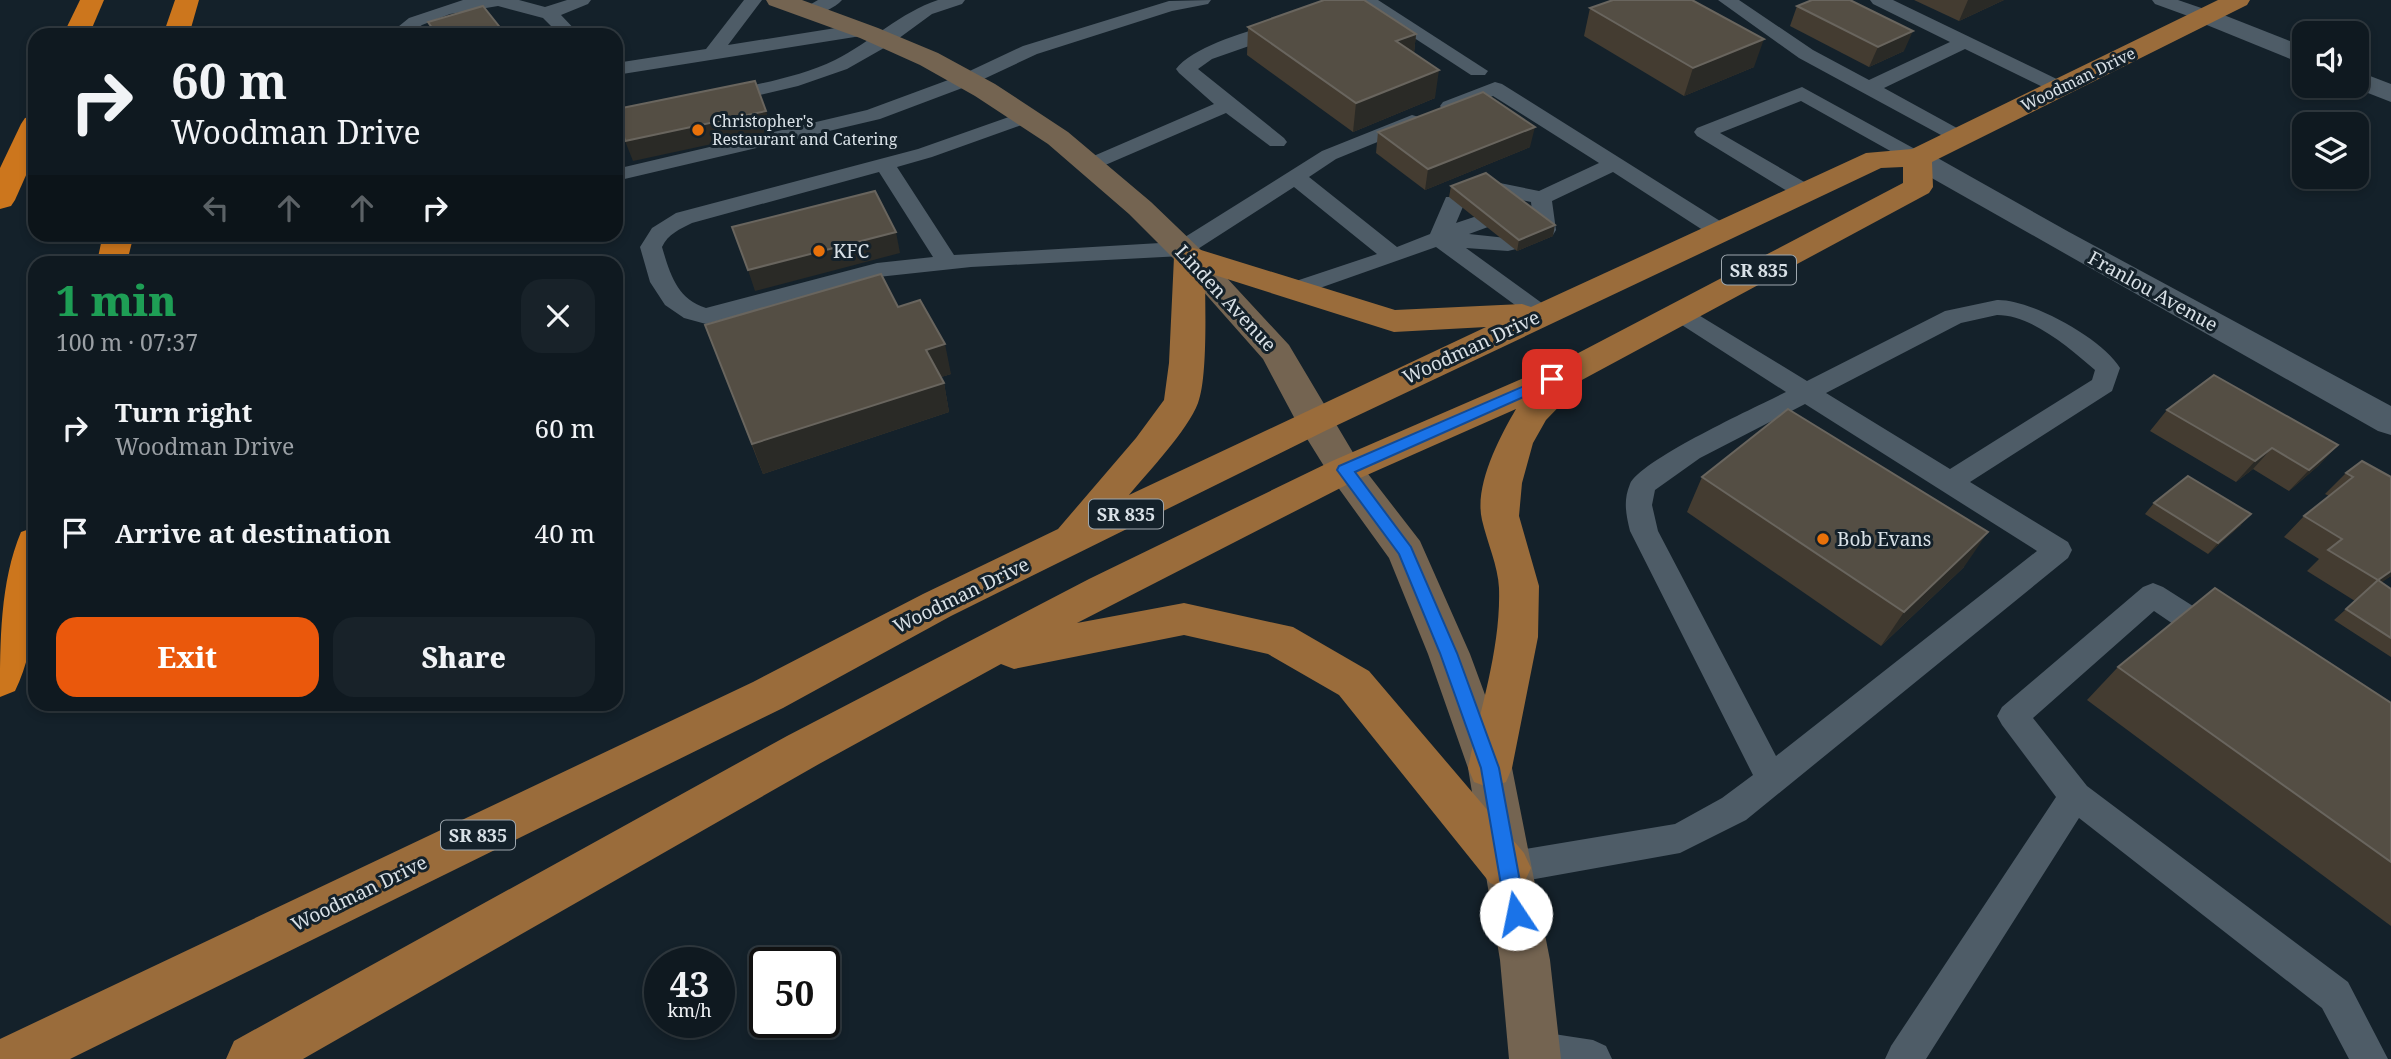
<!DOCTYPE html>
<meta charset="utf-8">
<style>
:root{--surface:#0f1920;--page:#182229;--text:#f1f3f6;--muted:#9ba0a5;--line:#2f383e;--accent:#ea580c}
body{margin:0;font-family:"Noto Serif",serif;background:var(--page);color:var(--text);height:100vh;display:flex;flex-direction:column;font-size:26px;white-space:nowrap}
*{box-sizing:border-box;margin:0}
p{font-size:23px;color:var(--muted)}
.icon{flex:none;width:38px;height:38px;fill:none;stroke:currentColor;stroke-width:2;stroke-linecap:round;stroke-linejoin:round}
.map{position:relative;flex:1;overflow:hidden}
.sheet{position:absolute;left:28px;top:256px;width:595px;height:455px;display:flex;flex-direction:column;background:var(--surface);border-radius:21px;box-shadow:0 4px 10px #0003,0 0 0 2px var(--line)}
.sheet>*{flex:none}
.banner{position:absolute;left:28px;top:28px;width:595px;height:214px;border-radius:21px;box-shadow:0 4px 10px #0003,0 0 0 2px var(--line);background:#0f1920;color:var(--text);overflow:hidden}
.tools{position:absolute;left:2292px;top:21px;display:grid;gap:14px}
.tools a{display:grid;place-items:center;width:77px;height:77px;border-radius:14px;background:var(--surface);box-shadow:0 4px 10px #0003,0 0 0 2px var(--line);font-size:35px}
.speed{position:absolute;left:644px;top:947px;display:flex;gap:14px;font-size:35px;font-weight:700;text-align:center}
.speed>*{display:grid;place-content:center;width:91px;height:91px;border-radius:50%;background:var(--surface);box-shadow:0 4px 10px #0003,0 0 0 2px var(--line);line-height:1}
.speed small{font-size:18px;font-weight:400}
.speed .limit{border:4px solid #111;border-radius:10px;background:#fff;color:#111}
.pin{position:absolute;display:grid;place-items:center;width:60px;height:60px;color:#fff;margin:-30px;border-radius:14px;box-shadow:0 4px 10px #0006}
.me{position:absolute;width:77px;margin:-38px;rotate:349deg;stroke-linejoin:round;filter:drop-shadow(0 0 5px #0008)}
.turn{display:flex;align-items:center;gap:24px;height:147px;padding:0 28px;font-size:32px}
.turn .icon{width:91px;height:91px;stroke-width:2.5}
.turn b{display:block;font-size:49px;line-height:60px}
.lanes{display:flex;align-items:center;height:66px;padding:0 28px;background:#0003;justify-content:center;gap:35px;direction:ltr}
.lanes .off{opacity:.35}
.round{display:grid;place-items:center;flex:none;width:74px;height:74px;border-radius:21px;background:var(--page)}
.overview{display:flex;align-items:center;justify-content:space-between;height:119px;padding:0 28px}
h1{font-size:42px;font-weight:800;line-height:52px;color:#1e9e55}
.action{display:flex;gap:14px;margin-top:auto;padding:14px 28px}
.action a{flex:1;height:80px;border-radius:21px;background:var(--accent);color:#fff;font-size:28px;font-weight:800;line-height:80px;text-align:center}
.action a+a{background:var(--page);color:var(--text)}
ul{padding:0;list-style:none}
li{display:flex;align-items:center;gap:21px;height:105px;padding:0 28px}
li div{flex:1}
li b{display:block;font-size:26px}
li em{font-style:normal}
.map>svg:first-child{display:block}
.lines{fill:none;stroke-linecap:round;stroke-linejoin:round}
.service{fill:#4e5c67;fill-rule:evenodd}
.minor{fill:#4e5c67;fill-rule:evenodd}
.secondary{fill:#746451;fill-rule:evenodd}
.primary{fill:#9a6c3b;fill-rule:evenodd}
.motorway{fill:#cc761d;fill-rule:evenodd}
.wall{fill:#443c31}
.shaded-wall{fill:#2a2a26}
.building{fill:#544e44;stroke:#69655e;stroke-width:2}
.route{fill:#1a73e8;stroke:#114b97;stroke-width:2}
.food-dot{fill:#e8710a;stroke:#14212a;stroke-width:2.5}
.labels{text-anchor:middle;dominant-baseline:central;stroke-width:6;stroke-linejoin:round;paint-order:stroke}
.far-street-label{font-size:16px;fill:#d9e1e7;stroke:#14212a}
.far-poi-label{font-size:16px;fill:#d9e1e7;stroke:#14212a;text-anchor:start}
.shield{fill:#14212a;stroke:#9ea7ae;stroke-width:2}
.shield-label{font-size:18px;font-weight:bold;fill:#d9e1e7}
.poi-label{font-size:19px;fill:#d9e1e7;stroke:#14212a;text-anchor:start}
.street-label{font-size:19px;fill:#d9e1e7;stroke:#14212a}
</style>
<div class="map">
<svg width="2391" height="1059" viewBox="0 0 2391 1059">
<rect width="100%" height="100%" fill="#14212a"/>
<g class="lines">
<g class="service">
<polygon points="463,0 519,0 545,7 567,0 591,0 588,4 561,15 580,35 560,35 543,18 498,6 450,14 422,25 408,35 388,35 409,18"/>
<polygon points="744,0 762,0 728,45 861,24 870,30 861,36 616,75 616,63 706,49"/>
<path d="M818,0h24c-8,9 -28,18 -40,15l-3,-4z"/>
<path d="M938,0h27l-3,4 -30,10 -41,30 -44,25 -49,17 -76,18 -7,-2 -3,-4 3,-4c40,-10 83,-16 120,-34 36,-18 66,-48 103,-60z"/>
<polygon points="1211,0 1208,4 1172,11 1037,54 973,84 880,119 616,181 616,169 867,110 959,76 1023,46 1169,1"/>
<polygon points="1356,0 1378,0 1488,71 1485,75 1471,75"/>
<polygon points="1718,0 1739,0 1813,50 1869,80 1950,42 1873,4 1870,0 1893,0 2067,84 2070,88 2067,92 2053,92 1965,49 1884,88 1966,133 1969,137 1966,141 1952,141 1799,58"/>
<polygon points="2152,0 2178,0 2213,12 2215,16 2206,22 2199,20 2155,4"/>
<path d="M1282,22l9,6 -2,4 -77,27 -14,10 86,69 3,4 -3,4h-14l-44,-33 -130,56h-14l-4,-4 4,-4 132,-57 -35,-31 -3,-4c17,-23 78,-40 106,-47z"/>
<polygon points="1495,82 1502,84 1728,226 1731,231 1728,236 1712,236 1613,172 1552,201 1556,230 1553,235 1537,235 1534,230 1531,202 1482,192 1479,187 1482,182 1490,181 1539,191 1599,163 1493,96 1450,112 1443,110 1440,106 1443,102"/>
<polygon points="1802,87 1924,154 1928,158 1924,162 1910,162 1801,101 1720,133 1813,187 1816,192 1813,197 1797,197 1697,136 1694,132 1697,128"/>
<path d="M1026,111l7,2 3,4 -3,4 -101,36 -35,10 57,88 223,-13 145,-91 90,-36 7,2 3,4 -3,4 -83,34 -27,18 88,70 33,-13 16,-37h16l3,5 -9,21 24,-8 8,2 3,5 -3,5 -19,7 47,5 3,5 -3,5 -8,2 -42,-3 84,61 4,5 -4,5 -8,3 -8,-3 -98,-72 -136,48 -8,2 -8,-2 -4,-5 4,-5 93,-31 -83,-67 -104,67 -8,2 -211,11 -93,10 -172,47 -22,-6 -19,-13 -15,-23 -10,-35 12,-19 24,-15 242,-64zM879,172l54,85 -56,6 -171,45c-29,-9 -36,-34 -44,-61 6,-13 18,-18 30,-24z"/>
<path d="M1997,300c34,-1 106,39 123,68l-8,23 -142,91 98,60 4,8 -4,8 -322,262 -66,33 -173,31 -12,-5 -5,-11 5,-11 12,-5 168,-28 47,-26 31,-23 -123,-244c-4,-17 -7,-30 0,-47 10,-24 128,-78 156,-92l-115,-74 -4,-5 4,-5 8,-3 8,3 120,73 138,-70zM1997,315c35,0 72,33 98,55l-3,10 -142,89 -124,-76 135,-70zM1805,404l232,147 -261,205 -118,-225 -6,-26 3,-15 45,-32z"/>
<polygon points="2153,583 2163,587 2226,627 2230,636 2226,645 2215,648 2204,645 2154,611 2033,718 2087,786 2348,982 2388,1059 2349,1059 2322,1008 2079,818 1926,1059 1885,1059 1891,1046 2056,797 2002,725 1997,716 2002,707 2143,587"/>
<polygon points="1534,1031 1593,1040 1606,1046 1612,1059 1519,1059 1515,1050 1521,1037"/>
</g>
<g class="minor">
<polygon points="2206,8 2305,47 2305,65 2197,21 2193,16 2197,11"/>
<polygon points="2357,71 2391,84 2391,102 2350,86 2357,86"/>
<polygon points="1917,149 1927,152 2069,232 2391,406 2391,435 2378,431 1907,164 1903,158 1907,152"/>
</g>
<polygon class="secondary" points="766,0 802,0 878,28 938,53 995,84 1068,132 1151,202 1201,250 1289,345 1358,461 1420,541 1470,654 1512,768 1550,960 1561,1059 1509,1059 1500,960 1468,768 1428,654 1389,558 1332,479 1296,421 1263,359 1179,264 1129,214 1048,144 975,96 920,65 860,38 769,5"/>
<path class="primary" d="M2218,0h32l-3,5 -315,157 1,25 -4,6 -349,188 -5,9 -29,30 -13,23 -11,40 -3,33 20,70 -1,51 -26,131 -6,14 -16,6 -16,-6 -6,-14c12,-58 33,-120 31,-180 -1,-22 -12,-46 -17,-68 -8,-34 17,-82 34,-111l-158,70 -281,144 107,-20 109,24 76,44 155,182 7,15 -7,15 -17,7 -17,-7 -151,-188 -71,-41 -84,-19 -170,34 -13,-5 -182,100 -516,295h-77l8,-18 553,-305 302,-157 243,-118 231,-100 340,-178v-16l-22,1 -554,262 -376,186 -168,92 -713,351h-70v-20l753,-357 170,-88 135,-65 78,-91 28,-38 5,-37 5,-106 5,-7 11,-3 11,3 194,60 127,-6 9,3 335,-154 46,-4zM1205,272l189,60 92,-5 -357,168c19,-23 59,-65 69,-92 10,-26 7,-100 7,-131z"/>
<g class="motorway">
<polygon points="80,0 104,0 89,35 63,35"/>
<polygon points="175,0 199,0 189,35 163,35"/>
<polygon points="35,116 35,155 15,200 11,206 0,209 0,168 21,124 25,118"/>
<polygon points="103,234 134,234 127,262 97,262"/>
<path d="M35,527c0,55 5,114 -20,164l-15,6c0,-55 0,-115 21,-165z"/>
</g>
</g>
<g class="wall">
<polygon points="1914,0 2004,0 1959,21"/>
<polygon points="1797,6 1904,51 1869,67 1790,26"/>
<polygon points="1590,8 1754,67 1684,96 1584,36"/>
<polygon points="1248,27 1416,34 1414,53 1435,98 1353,132 1247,55"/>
<polygon points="1378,132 1530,147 1425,190 1376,153"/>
<polygon points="1451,186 1553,236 1517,251 1449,197"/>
<polygon points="898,307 951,374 941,377 944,383 949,412 763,474 705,325"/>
<polygon points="2167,410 2338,445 2318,466 2289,491 2253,469 2236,482 2150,431"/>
<polygon points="2346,473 2391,477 2391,576 2381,582 2391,589 2391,657 2334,620 2355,601 2307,571 2319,559 2284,537 2304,516 2329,496 2325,494"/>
<polygon points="1702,477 1964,567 1881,646 1687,512"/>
<polygon points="2154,503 2241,525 2208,554 2145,514"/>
<polygon points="2118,667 2391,703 2391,926 2087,700"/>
</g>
<g class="shaded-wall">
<polygon points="1968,0 2004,0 1959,21"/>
<polygon points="1913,31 1904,51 1869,67 1878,47"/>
<polygon points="1416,34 1413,62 1396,41"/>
<polygon points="1764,39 1754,67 1684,96 1693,68"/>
<polygon points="1439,70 1435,98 1353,132 1356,103"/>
<polygon points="766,111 772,131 633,161 625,141"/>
<polygon points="1535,127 1530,147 1425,190 1428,169"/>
<polygon points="1555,225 1553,236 1517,251 1519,240"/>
<polygon points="896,232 900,253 755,291 748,270"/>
<polygon points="945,344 951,374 932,380 926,350"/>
<polygon points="944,383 949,412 763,474 752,444"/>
<polygon points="2338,445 2318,466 2289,491 2309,470"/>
<polygon points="2272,448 2253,469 2236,482 2255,461"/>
<polygon points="2251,514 2241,525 2208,554 2218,543"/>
<polygon points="1988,532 1964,567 1881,646 1904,612"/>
<polygon points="2391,571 2391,576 2355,601 2378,580"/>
</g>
<g class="building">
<polygon points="1324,0 1364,0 1416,34 1396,41 1439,70 1356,103 1248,27"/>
<polygon points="1613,0 1692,0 1764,39 1693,68 1590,8"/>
<polygon points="1812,0 1850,0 1913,31 1878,47 1797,6"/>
<polygon points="483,6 506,35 437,35 428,22"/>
<polygon points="755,81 766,111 625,141 617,109"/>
<polygon points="1483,92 1535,127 1428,169 1378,132"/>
<polygon points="1486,173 1555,225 1519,240 1451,186"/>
<polygon points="875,191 896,232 748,270 732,227"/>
<polygon points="881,274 898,307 920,300 945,344 926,350 944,383 752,444 705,325"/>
<polygon points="2214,375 2338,445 2309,470 2272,448 2255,461 2167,410"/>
<polygon points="1788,409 1988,532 1904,612 1702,477"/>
<polygon points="2362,461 2391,477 2391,571 2378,580 2328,550 2342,539 2304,516 2353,477 2346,473"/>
<polygon points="2188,476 2251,514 2218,543 2154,503"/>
<polygon points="2378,580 2391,589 2391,638 2346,609"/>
<polygon points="2215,588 2391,703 2391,862 2118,667"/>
</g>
<polygon class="route" points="1552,374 1560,379 1557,382 1355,472 1411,547 1457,653 1499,768 1526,914 1523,921 1516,924 1509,921 1506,914 1481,768 1440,653 1399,554 1337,470 1339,466"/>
<g class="food-dot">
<circle cx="698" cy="130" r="7"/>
<circle cx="819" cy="251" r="7"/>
<circle cx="1823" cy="539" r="7"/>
</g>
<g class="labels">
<g class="far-street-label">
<text transform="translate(2078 79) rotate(-26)">Woodman Drive</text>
</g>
<g class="far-poi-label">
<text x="712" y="121">Christopher's<tspan x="712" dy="18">Restaurant and Catering</tspan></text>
</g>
<g class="shield">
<rect x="1722" y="255.5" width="74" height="29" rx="5"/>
<rect x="1089" y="499.5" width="74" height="29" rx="5"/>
<rect x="441" y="820.5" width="74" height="29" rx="5"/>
</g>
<g class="shield-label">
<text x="1759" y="270">SR 835</text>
<text x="1126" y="514">SR 835</text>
<text x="478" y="835">SR 835</text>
</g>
<g class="poi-label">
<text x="833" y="251">KFC</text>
<text x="1837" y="539">Bob Evans</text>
</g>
<g class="street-label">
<text transform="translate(2153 291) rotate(29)">Franlou Avenue</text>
<text transform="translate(1226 298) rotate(47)">Linden Avenue</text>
<text transform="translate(1471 347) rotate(-25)">Woodman Drive</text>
<text transform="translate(961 595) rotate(-26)">Woodman Drive</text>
<text transform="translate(359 893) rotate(-26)">Woodman Drive</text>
</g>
</g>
</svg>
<div class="tools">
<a><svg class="icon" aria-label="sound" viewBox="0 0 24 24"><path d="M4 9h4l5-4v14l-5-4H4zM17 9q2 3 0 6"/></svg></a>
<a><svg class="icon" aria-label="layers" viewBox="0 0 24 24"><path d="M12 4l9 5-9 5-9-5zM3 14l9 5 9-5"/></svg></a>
</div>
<div class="speed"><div>43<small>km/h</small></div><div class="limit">50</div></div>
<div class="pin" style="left:1552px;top:379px;background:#d93025"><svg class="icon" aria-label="arrive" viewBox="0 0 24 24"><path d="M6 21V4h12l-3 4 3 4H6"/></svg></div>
<svg class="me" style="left:1516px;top:914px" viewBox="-20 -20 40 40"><circle r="19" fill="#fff"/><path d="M0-13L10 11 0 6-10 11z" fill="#1a73e8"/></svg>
<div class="banner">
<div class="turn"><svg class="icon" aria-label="right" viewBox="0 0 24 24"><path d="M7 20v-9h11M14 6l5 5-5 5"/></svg><div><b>60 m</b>Woodman Drive</div></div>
<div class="lanes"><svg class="icon off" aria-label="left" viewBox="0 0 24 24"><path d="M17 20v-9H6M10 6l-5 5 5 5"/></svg><svg class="icon off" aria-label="ahead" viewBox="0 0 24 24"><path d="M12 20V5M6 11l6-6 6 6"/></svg><svg class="icon off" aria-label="ahead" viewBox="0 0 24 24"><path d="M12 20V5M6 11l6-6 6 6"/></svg><svg class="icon" aria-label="right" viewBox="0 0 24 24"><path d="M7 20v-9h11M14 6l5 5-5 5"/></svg></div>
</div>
<section class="sheet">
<div class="overview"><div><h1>1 min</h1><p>100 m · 07:37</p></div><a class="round"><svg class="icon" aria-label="close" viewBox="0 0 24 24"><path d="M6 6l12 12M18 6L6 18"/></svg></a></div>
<ul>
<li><svg class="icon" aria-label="right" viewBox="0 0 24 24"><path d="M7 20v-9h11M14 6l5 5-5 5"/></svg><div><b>Turn right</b><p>Woodman Drive</p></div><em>60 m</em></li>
<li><svg class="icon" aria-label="arrive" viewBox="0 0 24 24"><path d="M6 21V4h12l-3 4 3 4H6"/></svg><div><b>Arrive at destination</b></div><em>40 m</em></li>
</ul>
<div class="action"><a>Exit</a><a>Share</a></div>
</section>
</div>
